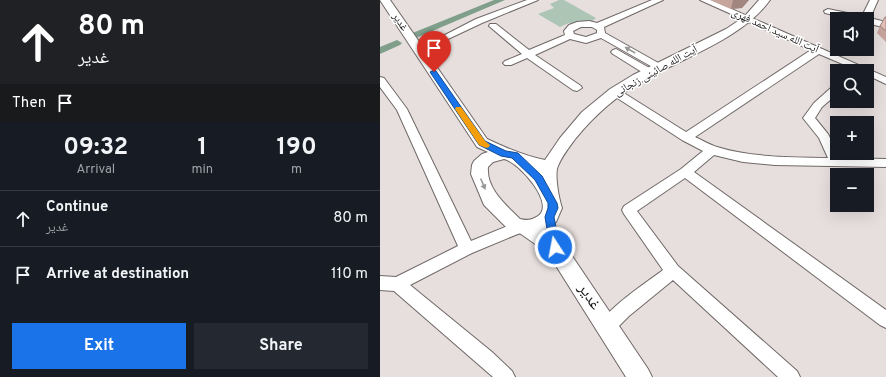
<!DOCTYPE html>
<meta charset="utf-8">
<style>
:root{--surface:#171b24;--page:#242831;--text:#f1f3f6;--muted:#9ea1a6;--line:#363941;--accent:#1a73e8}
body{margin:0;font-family:Overpass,"Noto Naskh Arabic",sans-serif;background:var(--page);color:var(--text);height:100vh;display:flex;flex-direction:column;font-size:15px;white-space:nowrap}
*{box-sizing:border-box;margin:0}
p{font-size:13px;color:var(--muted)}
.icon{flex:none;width:22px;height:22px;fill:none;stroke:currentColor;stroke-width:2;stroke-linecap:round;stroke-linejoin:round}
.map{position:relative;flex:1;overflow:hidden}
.side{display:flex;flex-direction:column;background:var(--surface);width:380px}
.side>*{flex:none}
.hud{background:#202124;color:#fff;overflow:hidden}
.fabs{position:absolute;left:450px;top:12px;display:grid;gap:8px}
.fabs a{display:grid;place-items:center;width:44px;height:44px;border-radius:0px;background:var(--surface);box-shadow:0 4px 16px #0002;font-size:20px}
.pin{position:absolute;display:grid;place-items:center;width:34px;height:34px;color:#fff;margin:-41px -17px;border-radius:50% 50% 50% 0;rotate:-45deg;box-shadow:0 0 4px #0007}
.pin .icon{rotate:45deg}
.me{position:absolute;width:44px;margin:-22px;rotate:349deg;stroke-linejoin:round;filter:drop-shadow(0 0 3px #0008)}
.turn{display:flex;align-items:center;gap:14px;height:84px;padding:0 12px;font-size:18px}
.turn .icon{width:52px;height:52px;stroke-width:2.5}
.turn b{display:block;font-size:28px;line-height:34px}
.then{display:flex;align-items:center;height:38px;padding:0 12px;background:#0003;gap:8px;font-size:15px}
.eta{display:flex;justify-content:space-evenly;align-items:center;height:68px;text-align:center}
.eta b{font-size:24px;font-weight:700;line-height:28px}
.cta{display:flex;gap:8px;margin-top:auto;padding:8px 12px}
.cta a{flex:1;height:46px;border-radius:0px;background:var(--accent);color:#fff;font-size:16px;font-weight:700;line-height:46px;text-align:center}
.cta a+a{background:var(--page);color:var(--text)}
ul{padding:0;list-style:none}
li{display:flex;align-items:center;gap:12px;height:56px;padding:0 12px;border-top:1px solid var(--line)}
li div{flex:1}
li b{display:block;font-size:15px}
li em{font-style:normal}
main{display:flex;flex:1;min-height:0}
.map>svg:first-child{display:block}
.green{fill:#acc5b5}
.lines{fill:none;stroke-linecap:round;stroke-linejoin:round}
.canal{fill:#7f9f8b;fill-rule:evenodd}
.minor-casing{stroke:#6f6867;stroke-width:2}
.major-casing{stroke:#6f6867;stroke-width:2}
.path{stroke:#a7a09f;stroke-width:1.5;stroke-dasharray:1.5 2;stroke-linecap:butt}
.minor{fill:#fff;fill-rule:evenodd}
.major{fill:#fff;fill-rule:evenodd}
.wall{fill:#c6a59d}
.shaded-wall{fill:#a18680}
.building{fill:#e6c0b7;stroke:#a18680}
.oneway{fill:#999898}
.route{fill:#1a73e8;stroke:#114b97}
.slow{fill:#f59e0b}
.labels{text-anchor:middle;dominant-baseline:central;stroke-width:3;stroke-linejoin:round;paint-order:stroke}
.far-street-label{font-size:11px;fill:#1c1919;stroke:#fff}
.near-street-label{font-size:16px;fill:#1c1919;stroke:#fff}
</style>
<main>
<section class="side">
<div class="hud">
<div class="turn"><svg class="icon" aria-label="ahead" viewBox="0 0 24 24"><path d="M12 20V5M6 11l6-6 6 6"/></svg><div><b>80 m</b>غدیر</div></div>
<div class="then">Then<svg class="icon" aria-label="arrive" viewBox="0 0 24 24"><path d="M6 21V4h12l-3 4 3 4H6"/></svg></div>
</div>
<div class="eta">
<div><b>09:32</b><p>Arrival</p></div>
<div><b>1</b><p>min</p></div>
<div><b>190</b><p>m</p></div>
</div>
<ul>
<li><svg class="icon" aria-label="ahead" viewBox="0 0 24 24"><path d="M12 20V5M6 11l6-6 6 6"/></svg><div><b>Continue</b><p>غدیر</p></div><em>80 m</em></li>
<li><svg class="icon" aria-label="arrive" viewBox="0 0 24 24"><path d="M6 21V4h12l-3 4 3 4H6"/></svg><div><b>Arrive at destination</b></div><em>110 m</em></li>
</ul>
<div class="cta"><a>Exit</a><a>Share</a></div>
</section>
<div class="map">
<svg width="506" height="377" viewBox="0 0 506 377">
<rect width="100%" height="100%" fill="#e7dfdd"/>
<polygon class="green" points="179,0 184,0 216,18 210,23 189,23 180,27 158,14 174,8 170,4"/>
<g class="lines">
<g class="canal">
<polygon points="114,0 125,0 36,38 30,38 29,36 30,34"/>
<polygon points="17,40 22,43 20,45 0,54 0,47"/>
</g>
<defs>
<g id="minor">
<polygon points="147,0 158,0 102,23 68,39 62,39 61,37 96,19"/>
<path d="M272,0h11l-59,27 1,6 57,32 2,2 -2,2h-6l-55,-31 -15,5 -16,-4 -35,16 46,31 1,2 -5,3 -4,-1 -46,-32 -16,7h-6l-2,-2 2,-2 17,-7 -33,-28 1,-2h6l33,26 36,-15 -1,-4 5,-6 8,-3 12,-1 8,2zM201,27h11l5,3v3l-11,4 -12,-3 -1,-3z"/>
<path d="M320,0h11l175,77v7l-19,-9v-4h-8l-40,-17 -124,83c7,3 15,8 22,10 36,11 74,10 111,11l-9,-20 -16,-20 11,-15 19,-17 4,-1v9l-15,13 -7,11 13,16 12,24 46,1v8l-111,-2 -32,-3 -29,-7 -20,17 192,138v18l-6,-3 -195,-147 -48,33 41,55 119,105 3,6h-22l-105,-97 -44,36 -16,16 -6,2 -6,-2 -2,-6c7,-17 48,-44 64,-56l-39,-56 -2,-4 2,-4 57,-37 22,-18 -21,-11 -71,-46 -1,-2 1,-2h8l67,42 125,-82z"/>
<polygon points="490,0 498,0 490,18 506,22 506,28 487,23 487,19 471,19 445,13 444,11 448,9 482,16"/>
<polygon points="236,49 273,70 274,72 269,75 265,74 233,54 231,52 233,50"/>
<polygon points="0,77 4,78 27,109 91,241 140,221 145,223 147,227 145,231 92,253 30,285 112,352 132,371 135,377 113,377 14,291 0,290 0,276 16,277 78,246 17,110 0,87"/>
</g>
<path id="major" d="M0,0h10l97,139c19,9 38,17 58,21l15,-22 22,-26 28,-23 23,-14 93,-46 18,-12 15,-17h11c-28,39 -86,57 -127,81 -27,15 -48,34 -67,57 -6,8 -14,18 -18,28 -4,8 1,33 4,42l-6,14 -12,8 18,11 86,128 4,8h-26l-78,-124 -27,-19 -13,-5 -24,-24 -13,-31 1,-9 2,-4 8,-7 6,-2 -11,-5zM124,159c15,3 52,45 34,57 -6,4 -11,5 -18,3 -14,-14 -34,-30 -32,-52l5,-5z"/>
</defs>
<use href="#minor" class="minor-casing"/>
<use href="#major" class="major-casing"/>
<polyline class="path" points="48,44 57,40"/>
<use href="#minor" class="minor"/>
<use href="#major" class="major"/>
</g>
<g class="wall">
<polygon points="330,0 369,0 362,8 351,9"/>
<polygon points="506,17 506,42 497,33 500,26"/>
</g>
<polygon class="shaded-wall" points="353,0 369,0 362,8 351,9"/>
<polygon class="building" points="505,17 506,17 506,31 500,26"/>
<defs><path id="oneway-solid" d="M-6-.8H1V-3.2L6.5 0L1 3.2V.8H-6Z"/></defs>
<g class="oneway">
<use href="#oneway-solid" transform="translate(250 50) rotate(-150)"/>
<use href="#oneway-solid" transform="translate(103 184) rotate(67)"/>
</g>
<polygon class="route" points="54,70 56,71 105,141 126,151 138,153 162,176 177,203 178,208 174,217 180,247 179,250 175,251 172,250 170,247 165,217 168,208 168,203 155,180 132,158 121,156 99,145 50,72"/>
<polygon class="slow" points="76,107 81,107 105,141 110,145 109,147 106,148 99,145 75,109"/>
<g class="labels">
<g class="far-street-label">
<text transform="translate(20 22) rotate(56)">غدیر</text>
<text transform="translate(395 31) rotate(24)">آیت الله سید احمد فهری</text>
<text transform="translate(276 71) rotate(-29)">آیت الله صائینی زنجانی</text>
</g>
<g class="near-street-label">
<text transform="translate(209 297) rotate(57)">غدیر</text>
</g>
</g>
</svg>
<div class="fabs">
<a><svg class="icon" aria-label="sound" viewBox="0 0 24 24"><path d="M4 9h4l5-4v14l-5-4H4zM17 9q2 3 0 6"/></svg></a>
<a><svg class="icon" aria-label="search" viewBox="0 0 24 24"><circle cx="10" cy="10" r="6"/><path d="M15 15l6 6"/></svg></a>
<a>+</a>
<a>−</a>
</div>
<div class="pin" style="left:54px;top:72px;background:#d93025"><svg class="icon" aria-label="arrive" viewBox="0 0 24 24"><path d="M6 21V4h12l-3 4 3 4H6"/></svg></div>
<svg class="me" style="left:175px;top:247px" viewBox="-20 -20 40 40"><circle r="17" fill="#1a73e8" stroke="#fff" stroke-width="3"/><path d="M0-11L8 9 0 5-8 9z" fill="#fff"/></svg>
</div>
</main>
